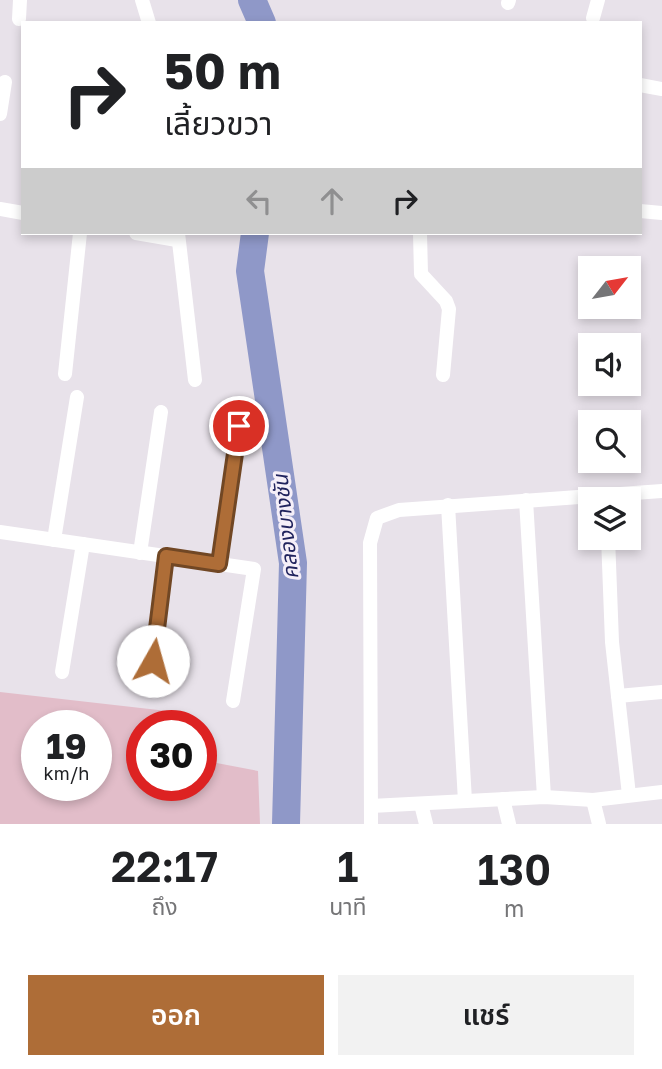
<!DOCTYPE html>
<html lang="th">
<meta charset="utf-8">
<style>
:root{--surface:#fff;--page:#f2f2f2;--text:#202124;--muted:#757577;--accent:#ae6d37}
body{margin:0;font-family:"Golos Text","Noto Sans Thai",sans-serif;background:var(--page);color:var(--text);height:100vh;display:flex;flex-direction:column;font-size:26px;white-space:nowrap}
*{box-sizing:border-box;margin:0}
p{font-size:23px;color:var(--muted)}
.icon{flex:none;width:38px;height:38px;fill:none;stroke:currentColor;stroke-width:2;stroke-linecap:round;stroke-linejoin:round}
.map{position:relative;height:824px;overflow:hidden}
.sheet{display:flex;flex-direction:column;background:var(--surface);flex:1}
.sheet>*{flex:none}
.banner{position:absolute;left:21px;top:21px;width:621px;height:214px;border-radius:0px;box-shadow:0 4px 10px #0003;background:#fff;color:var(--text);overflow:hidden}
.needle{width:46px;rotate:59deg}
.tools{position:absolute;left:578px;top:256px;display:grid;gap:14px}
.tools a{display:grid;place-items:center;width:63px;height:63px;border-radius:0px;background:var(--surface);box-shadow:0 4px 10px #0003;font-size:35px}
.speed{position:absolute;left:21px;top:710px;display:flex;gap:14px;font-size:35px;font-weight:700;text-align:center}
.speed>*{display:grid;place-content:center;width:91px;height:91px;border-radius:50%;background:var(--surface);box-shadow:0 4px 10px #0003;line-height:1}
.speed small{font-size:18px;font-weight:400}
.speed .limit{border:10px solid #d22;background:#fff;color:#111}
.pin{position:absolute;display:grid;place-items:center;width:60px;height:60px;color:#fff;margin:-30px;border:4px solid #fff;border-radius:50%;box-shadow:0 2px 7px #0007}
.me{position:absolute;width:77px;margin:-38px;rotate:7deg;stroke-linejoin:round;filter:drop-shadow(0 0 5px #0008)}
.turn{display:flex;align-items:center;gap:24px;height:147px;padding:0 28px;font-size:32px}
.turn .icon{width:91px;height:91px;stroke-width:2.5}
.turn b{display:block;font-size:49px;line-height:60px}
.lanes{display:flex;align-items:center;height:66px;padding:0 28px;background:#0003;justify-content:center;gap:35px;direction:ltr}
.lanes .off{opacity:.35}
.eta{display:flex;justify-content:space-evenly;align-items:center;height:119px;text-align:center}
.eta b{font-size:42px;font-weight:600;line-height:49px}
.button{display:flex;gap:14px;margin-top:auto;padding:14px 28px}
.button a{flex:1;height:80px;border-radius:0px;background:var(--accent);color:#fff;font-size:28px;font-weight:600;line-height:80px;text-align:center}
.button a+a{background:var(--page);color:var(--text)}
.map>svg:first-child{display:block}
.green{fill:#e2bdc9;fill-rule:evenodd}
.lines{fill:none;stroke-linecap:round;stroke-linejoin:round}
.river{stroke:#8f98c8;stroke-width:28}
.minor{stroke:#fff;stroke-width:14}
.route-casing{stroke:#714724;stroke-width:18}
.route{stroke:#ae6d37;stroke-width:12}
.labels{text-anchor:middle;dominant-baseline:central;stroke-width:6;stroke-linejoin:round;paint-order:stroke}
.water-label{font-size:21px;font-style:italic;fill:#20235d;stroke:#f5eff8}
</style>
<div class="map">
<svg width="662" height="824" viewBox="0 0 662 824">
<rect width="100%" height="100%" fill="#e8e2ea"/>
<path class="green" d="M0,692l176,20v14h-34v60h59v-26l57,11 2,53h-260zM37,726h59v60h-59z"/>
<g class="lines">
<g class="river">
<polyline points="252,0 262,23"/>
<polyline points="255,233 250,271 293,563 286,824"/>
</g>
<g class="minor">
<polyline points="142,0 149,23"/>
<polyline points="508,3 509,0"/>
<polyline points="593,18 598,0"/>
<polyline points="19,19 20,0"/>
<polyline points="640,85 662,89"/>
<polyline points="0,114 5,82"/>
<polyline points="0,209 23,213"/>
<polyline points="640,211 662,213"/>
<polyline points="136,233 177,240"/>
<polyline points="178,233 195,380"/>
<polyline points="420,233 421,274 446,301 449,309 443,375"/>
<polyline points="65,374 80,233"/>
<polyline points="526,500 544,797"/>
<polyline points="448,505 465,801"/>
<polyline points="0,532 254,569 233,701"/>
<polyline points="608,537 612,642 629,795"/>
<polyline points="54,540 77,397"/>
<polyline points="140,553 161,412"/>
<polyline points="219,564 239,426"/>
<polyline points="62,672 83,544"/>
<polyline points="150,687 166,556"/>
<polyline points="618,696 662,692"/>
<polyline points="503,799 509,824"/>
<polyline points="593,800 599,824"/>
<polyline points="421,804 426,824"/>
<polyline points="371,806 544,797 593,800 662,792"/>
<polyline points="371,824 370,543 377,518 399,510 662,491"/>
</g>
</g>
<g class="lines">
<defs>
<polyline id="route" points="153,661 166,556 219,564 239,426"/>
</defs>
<use href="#route" class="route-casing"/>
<use href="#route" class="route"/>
</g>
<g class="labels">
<g class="water-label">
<text transform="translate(285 527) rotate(-96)">คลองบางชัน</text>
</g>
</g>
</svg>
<div class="tools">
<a><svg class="needle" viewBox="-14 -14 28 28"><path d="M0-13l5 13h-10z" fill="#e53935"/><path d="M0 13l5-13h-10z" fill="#757577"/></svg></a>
<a><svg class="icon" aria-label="sound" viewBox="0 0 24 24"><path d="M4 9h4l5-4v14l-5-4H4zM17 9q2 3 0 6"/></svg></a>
<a><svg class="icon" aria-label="search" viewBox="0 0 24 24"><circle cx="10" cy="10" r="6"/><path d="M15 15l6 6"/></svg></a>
<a><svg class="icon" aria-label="layers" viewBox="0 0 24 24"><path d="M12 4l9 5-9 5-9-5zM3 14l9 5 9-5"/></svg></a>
</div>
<div class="speed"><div>19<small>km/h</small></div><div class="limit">30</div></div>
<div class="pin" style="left:239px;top:426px;background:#d93025"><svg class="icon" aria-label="arrive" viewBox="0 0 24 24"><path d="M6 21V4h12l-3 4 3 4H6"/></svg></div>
<svg class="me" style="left:153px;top:661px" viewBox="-20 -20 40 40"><circle r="19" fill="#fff"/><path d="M0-13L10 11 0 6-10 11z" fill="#ae6d37"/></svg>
<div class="banner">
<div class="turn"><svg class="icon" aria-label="right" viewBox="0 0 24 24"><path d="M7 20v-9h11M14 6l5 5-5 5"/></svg><div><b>50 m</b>เลี้ยวขวา</div></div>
<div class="lanes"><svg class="icon off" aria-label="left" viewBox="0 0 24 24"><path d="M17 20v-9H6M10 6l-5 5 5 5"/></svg><svg class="icon off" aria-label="ahead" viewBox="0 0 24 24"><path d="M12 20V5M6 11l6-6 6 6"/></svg><svg class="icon" aria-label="right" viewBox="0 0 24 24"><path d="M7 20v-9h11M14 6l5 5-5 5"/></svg></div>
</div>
</div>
<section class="sheet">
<div class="eta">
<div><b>22:17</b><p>ถึง</p></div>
<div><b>1</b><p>นาที</p></div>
<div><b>130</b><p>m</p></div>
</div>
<div class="button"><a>ออก</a><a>แชร์</a></div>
</section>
